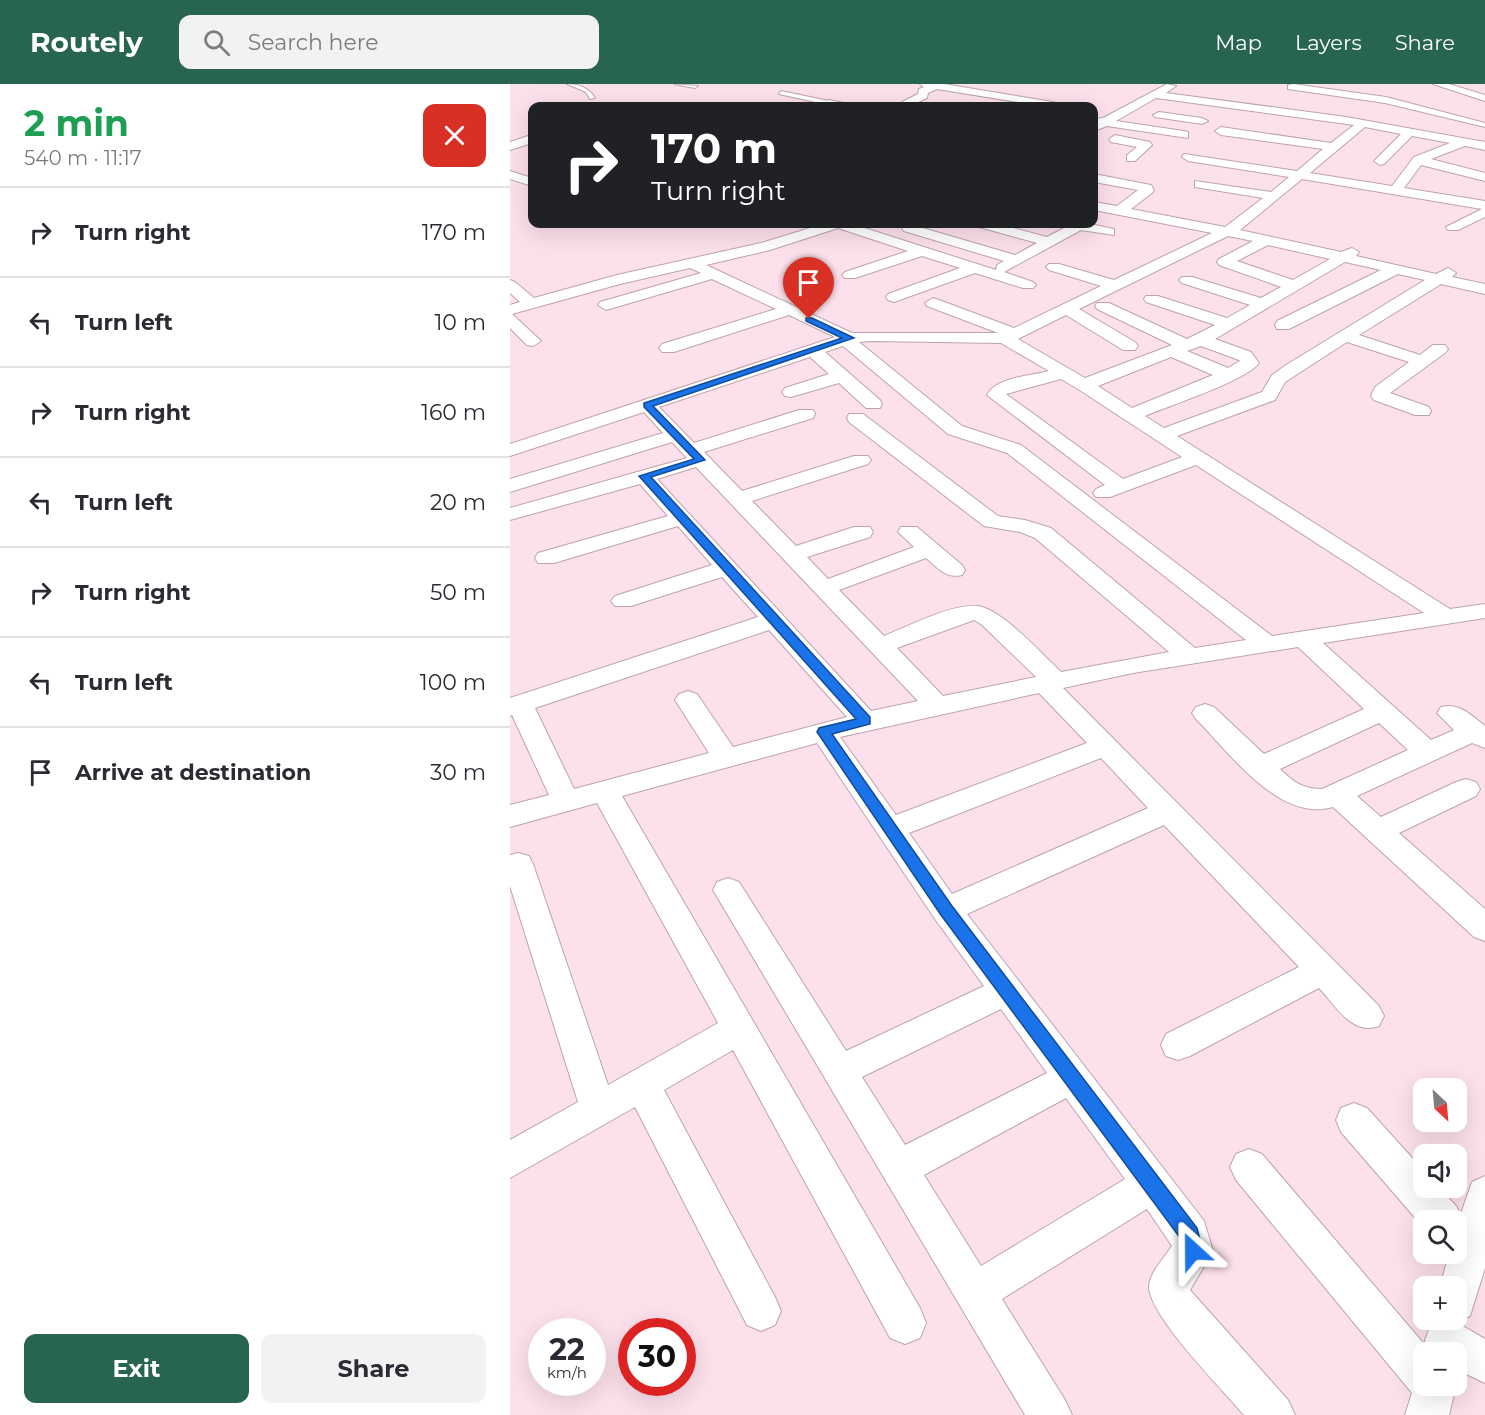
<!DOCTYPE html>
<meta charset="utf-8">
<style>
:root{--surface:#fff;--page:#f2f2f3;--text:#2b2b33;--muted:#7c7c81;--line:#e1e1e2;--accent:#276550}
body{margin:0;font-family:Montserrat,sans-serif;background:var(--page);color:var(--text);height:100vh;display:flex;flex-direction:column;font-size:22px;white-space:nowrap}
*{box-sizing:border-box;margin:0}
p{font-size:20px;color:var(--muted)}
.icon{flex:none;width:33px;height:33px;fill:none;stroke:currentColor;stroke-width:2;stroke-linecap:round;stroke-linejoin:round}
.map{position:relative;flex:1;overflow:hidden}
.details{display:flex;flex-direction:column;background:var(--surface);width:510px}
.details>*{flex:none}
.banner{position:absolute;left:18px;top:18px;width:570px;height:126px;border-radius:12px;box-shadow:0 6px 24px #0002;background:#202124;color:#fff;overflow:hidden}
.needle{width:39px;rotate:154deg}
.tools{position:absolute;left:903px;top:994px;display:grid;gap:12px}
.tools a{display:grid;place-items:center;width:54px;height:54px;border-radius:12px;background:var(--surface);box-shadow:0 6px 24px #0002;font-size:30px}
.speed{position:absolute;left:18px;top:1234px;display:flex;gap:12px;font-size:30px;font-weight:700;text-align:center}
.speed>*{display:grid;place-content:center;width:78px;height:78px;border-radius:50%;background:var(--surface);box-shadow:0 6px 24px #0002;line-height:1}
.speed small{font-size:15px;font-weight:400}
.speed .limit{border:9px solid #d22;background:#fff;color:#111}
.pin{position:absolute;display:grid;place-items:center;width:51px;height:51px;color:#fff;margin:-62px -26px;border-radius:50% 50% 50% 0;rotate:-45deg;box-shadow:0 0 6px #0007}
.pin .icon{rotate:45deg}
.me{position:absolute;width:66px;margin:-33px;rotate:336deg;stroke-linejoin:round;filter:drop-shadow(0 0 4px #0008)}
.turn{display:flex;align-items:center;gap:21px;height:126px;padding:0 24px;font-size:27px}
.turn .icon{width:78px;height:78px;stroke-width:2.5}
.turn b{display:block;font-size:42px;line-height:51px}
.round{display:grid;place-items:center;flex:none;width:63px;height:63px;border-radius:12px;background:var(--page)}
.summary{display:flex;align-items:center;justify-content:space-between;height:102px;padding:0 24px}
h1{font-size:36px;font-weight:700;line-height:45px;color:#1e9e55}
.cta{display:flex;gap:12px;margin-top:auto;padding:12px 24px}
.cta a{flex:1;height:69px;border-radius:12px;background:var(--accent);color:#fff;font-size:24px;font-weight:700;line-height:69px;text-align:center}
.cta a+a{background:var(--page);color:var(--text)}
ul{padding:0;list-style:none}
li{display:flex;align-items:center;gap:18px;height:90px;padding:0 24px;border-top:2px solid var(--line)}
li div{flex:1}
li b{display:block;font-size:22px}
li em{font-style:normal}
header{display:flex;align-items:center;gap:36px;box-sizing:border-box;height:84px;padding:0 30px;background:var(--accent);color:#fff}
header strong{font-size:28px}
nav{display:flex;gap:33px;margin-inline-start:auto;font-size:21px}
.search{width:420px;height:54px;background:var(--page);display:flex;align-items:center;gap:15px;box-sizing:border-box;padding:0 21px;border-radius:12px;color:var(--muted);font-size:22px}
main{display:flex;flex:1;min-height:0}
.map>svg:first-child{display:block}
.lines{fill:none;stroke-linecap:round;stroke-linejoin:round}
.service-casing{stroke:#bda3ad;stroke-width:2}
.minor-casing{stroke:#bda3ad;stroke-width:2}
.service{fill:#fff;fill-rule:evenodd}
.minor{fill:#fff;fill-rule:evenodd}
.route{fill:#1a73e8;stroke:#114b97;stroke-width:1.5}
</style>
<header>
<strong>Routely</strong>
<div class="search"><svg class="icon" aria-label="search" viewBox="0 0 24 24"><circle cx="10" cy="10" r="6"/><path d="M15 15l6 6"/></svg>Search here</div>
<nav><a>Map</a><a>Layers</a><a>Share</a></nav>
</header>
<main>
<section class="details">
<div class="summary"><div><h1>2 min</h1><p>540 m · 11:17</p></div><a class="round" style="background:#d93025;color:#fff"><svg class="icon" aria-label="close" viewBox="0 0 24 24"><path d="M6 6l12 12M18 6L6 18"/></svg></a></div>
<ul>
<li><svg class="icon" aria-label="right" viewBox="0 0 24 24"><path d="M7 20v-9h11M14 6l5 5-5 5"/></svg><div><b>Turn right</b></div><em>170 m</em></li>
<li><svg class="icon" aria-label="left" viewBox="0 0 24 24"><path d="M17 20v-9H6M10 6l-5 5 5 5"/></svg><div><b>Turn left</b></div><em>10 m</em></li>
<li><svg class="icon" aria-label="right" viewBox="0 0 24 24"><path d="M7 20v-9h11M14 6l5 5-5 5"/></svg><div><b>Turn right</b></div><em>160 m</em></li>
<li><svg class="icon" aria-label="left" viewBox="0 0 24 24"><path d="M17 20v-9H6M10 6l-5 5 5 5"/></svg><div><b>Turn left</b></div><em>20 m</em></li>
<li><svg class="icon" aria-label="right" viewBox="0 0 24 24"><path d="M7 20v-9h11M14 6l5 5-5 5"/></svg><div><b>Turn right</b></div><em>50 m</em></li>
<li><svg class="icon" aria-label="left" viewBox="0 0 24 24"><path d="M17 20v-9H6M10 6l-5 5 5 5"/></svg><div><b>Turn left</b></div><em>100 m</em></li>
<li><svg class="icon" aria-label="arrive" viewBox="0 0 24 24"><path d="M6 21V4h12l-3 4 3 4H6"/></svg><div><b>Arrive at destination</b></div><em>30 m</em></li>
</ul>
<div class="cta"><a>Exit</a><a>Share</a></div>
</section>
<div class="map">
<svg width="975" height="1331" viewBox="0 0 975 1331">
<rect width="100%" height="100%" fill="#fce0eb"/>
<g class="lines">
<defs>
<g id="service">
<path d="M57,0c12,0 22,4 28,14l-5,1 -4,-7z"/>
<polygon points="164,0 188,2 185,4"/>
<polygon points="271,7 319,17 322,19 319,21 269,10"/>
</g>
<g id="minor">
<polygon points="410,0 434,0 543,18 549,21 532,22 427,5 418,9 417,14 400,22 392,22 392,18 408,10 409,5 414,3"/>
<path d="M657,0l9,2 -10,7 180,24 139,25v8l-20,-4 -34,13 54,14v8l-64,-16 -17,23 81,13v16l-27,13h-10l-2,-3 36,-18 -180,-30 -62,51 101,22 11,-4 7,4 -3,4 80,18 12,-6 8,5 -4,4 33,7v10l-44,-10 -82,51 61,20 13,-10h12l3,4 -3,4 -55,40 39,14 2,4 -2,4h-14l-41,-15 -3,-4 4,-9 34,-25 -62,-20 -62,40 -10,18 -98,36 273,173 35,-5v14l-162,25 108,97 23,-10 -17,-17 4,-6c18,-5 30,8 44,19v22l-13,-5 -115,53 24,21 75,-35 10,-3 10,3 4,7 -4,7 -77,37 86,76v32l-11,-4 -141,-130c-54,16 -103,-54 -137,-88l-4,-6 4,-6 9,-3 9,3 50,47 100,-45 -66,-62 -165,26 -70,15 316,318 5,10 -5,10c-27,10 -43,-20 -60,-38l-129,68 -12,4 -12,-4 -5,-11 5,-11 133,-67 -135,-142 -197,89 237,307 9,30 -23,39 98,110 7,15h-51c-21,-25 -96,-100 -95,-129 1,-14 16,-29 23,-40l-25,-37 -145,90 63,101 7,15h-47l-312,-525 4,-8 11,-4 11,4 107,169 138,-65 -49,-67 -118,-176 -195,53 298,512 6,15 -6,15 -15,6 -15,-6 -157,-288 -69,40 111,207 6,14 -6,14 -14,6 -14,-6 -112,-218 -125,71v-38l68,-38 -68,-216v-31l8,-2 11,3 4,8 75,221 110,-62 -121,-220 -87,24v-22l39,-10 -37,-80 -2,1v-18l248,-81 -36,-40 -91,29h-16l-4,-5 4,-5 97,-31 -34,-39 -124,37h-16l-3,-5 3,-5 130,-37 -28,-32 -130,36v-12l177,-50 -15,-16 -162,50v-13l153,-46 -19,-21 -134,44v-12l325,-107 -46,-22 -115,37h-12l-3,-4 3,-4 114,-35 -64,-30 -106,31 -8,-5 2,-3 101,-29 -11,-5 -70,16 -108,30 29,27 -8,5 -6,-1 -17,-17v-23l10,-3 -10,-9v-13l5,2 19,16 83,-23 144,-32 62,-19h29l144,46 1,-5 7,-4 -100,-30 -2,-3 7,-4 106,31 22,-12 -58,-16 -2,-3h21l49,13 21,-11 -2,-2h24l24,5v6l-33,-5 -77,42 29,10 3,3 -3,3h-10l-48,-15 -81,29 -6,-2 -2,-3 2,-3 72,-26 -38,-12 -67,22h-10l-3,-3 3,-3 63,-21 -70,-23 -68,22 -64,15 146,68h146l-71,-27 -2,-3 8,-5 6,2 75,28 87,-42 -52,-16 -3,-3 3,-3h10l55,16 98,-47 -118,-23v-8l23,4 21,-16 -44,-8v-8l57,11 3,5 -2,3 -21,16 94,18 38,-29 -68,-11v-6l76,11 18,-15 -101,-16 -6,-4 2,-3 113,17 26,-22 -102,-14 -6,-4 6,-4 110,16 23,-18 -198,-27 -40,23 68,10 4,1v6l-81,-12 -13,5v-12l9,-1zM855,43l36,7 -27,27 6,4 4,-1 28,-28 38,7 -36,14 -22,29 -82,-13zM718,152l25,5 -34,18 -2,3 2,3 62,22 -20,11 -69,-21h-10l-3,3 3,3 68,22 -23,13 -69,-22h-12l-2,3 2,3 69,23 -28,14 -78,-36h-12l-2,3 2,3 75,36 -87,33 -67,-39 48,-24 57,35h12l3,-4 -3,-4 -56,-33zM758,161l62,14 -37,21 -56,-19zM835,178l36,8 -104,51 -2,4 2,4h12l109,-55 27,6 -139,85 -14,10 -10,17 -98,36 -19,-12c23,-10 101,-35 114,-53l-8,-11 -36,-13zM362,257l129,2 48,28c-18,5 -53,6 -62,24l118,90 -9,4 -3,4 3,4h14l86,-32 228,148 -152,23 -251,-191 -59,-19 -103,-84zM333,262l105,88 59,19 239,187 -51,8 -144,-120 -26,-8 -27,-4 -135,-102h-14l-2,4 2,4 135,104 36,6 15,6 134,114 -108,20c-18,-17 -60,-64 -84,-66 -26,-2 -68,20 -93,30l-45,-46 87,-32c12,10 20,21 36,17l3,-5 -3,-5 -45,-38h-16l-3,5 16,15 -86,32 -21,-22 63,-20 3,-5 -3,-5h-16l-58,19 -44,-45 116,-37 3,-4 -3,-4h-14l-112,35 -38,-39 109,-34 2,-4 -2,-4h-14l-105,33 -35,-36 151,-50 19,17 -44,14 -3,4 3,4 6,1 48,-14 27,25h14l2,-4 -2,-4 -55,-48zM691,262l38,14 1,1 -12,7 -41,-17zM661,273l42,18 -81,33 -34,-22zM551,295l17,10 104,68 -59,22 -117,-85zM186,383l222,234 -47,10 -214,-232zM464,536l7,4 55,53 -93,19 -46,-48zM259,546l78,87 -114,30 -36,-53 -9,-3 -9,3 -4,6 34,53 -135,36 -39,-81zM529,609l48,50 -191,72 -56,-78zM869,639l29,27 -86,39c-19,0 -29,-7 -42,-20zM591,674l47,50 -196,86 -43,-61zM491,925l46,64 -142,72 -43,-68zM556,1014l59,81 -144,87 -57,-91z"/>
<polygon points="783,0 876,13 975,39 975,43 875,19 778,5 778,1"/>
<polygon points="923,0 939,0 975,11 975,17"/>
<polygon points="319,16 349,22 305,22"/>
<polygon points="649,28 692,34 698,37 692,40 645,33 643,31"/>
<polygon points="605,51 640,58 642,61 625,77 617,77 617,71 627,63 601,58 599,55"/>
<polygon points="18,52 22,52 22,59 0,66 0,58"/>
<polygon points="0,87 22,94 22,102 0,95"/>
<polygon points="844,1019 857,1024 914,1087 914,1104 929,1104 947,1123 950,1132 962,1098 975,1092 975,1184 960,1232 946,1238 940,1236 946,1236 946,1203 930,1203 939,1170 946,1170 946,1137 914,1137 914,1144 831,1048 826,1036 831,1024"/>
<polygon points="739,1065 752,1070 920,1267 915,1256 921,1241 934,1236 951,1241 975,1255 975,1299 946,1285 946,1269 914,1269 914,1302 946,1302 939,1331 895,1331 902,1309 726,1096 720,1083 726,1070"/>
</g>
</defs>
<use href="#service" class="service-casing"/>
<use href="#minor" class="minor-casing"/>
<use href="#service" class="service"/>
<use href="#minor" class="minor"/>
</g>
<polygon class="route" points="296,234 302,234 344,254 143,322 195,376 141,393 360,633 360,640 322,650 442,822 687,1144 693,1167 690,1174 683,1177 676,1174 671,1155 431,831 307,648 309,644 346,635 129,392 184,375 134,323 134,319 332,254 296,237"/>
</svg>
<div class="tools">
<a><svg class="needle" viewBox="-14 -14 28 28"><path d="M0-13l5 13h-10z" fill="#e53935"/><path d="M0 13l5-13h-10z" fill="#7c7c81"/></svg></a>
<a><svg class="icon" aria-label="sound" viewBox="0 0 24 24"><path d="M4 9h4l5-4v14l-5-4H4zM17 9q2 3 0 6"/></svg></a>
<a><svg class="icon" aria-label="search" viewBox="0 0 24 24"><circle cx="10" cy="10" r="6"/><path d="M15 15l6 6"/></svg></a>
<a>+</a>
<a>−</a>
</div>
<div class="speed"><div>22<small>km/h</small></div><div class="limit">30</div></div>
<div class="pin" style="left:299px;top:235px;background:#d93025"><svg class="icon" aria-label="arrive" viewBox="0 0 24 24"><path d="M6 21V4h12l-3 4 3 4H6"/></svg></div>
<svg class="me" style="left:683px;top:1167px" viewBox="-20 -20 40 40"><path d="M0-17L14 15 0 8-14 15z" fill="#1a73e8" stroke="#fff" stroke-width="4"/></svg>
<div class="banner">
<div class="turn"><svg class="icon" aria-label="right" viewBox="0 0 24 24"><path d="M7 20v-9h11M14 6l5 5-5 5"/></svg><div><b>170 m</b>Turn right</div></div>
</div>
</div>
</main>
